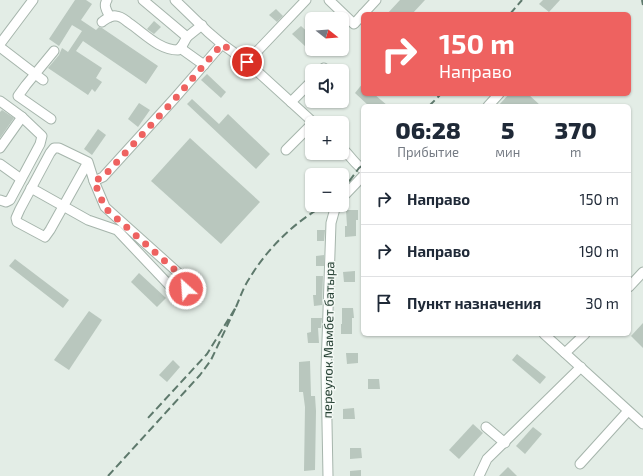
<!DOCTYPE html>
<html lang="ru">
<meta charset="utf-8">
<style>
:root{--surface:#fff;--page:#f6f6f7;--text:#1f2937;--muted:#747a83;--line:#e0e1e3}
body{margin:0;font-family:"Exo 2",sans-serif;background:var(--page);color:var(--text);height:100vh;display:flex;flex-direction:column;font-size:15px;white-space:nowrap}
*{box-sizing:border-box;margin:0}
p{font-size:13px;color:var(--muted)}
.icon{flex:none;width:22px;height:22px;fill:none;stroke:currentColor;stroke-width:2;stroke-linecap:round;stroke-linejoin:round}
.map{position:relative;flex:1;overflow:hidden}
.side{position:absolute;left:361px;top:104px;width:270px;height:232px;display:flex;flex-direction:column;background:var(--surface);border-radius:6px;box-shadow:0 1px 3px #0004}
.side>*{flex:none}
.top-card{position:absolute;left:361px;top:12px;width:270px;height:84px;border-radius:6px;box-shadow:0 1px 3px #0004;background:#ee6260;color:#fff;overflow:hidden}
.needle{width:26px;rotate:107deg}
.buttons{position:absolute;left:305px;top:12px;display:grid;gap:8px}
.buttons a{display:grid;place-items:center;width:44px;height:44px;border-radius:6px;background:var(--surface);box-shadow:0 1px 3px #0004;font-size:20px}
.pin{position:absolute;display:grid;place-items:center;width:34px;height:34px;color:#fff;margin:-17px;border:2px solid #fff;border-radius:50%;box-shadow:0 1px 4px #0007}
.me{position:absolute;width:44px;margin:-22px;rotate:334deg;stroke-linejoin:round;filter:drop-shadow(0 0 3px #0008)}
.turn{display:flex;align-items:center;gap:14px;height:84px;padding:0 12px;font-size:18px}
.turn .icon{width:52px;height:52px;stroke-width:2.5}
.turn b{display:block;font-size:28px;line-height:34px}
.eta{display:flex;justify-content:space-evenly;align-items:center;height:68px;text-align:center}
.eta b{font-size:24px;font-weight:800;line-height:28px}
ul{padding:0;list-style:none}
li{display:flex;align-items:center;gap:12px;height:52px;padding:0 12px;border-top:1px solid var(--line)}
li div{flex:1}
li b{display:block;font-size:15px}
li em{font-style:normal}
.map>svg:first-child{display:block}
.building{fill:#b9c7be}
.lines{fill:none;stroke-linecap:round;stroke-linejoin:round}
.minor-casing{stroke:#a6b5ac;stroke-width:11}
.minor{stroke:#fff;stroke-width:9}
.rail{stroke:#5e796c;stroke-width:2;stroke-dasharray:8 4;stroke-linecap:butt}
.route{stroke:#ee6260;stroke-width:7;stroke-dasharray:0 12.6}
.labels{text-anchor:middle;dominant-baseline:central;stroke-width:3;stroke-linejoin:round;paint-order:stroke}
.street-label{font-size:13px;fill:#233e31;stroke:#f4f9f5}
</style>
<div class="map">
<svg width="643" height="476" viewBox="0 0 643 476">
<rect width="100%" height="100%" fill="#e3ede6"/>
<g class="building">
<polygon points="75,0 86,0 92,4 81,20 96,30 99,27 102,28 158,66 146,84 83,41 76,51 102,68 96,78 102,82 95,92 92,89 88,95 48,68 59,55 62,48 68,52 82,31 72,25 59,46 49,39"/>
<polygon points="400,0 425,0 412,14 387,14"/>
<polygon points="543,0 560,0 549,12 539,4"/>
<polygon points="276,9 283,16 277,22 269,15"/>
<polygon points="154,21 161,27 154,34 147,29"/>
<polygon points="301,26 312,36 312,40 306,47 292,34"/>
<polygon points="207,74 226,92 221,98 201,80"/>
<polygon points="363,83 363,94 374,94 388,106 369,106 355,93"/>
<polygon points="509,94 528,94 541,106 498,106"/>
<polygon points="192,99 219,124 228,114 270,154 256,169 187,104"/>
<polygon points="139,103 150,110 138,127 128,119"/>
<polygon points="2,110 14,118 0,138 0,112"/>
<polygon points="98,129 106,135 92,155 84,149"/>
<polygon points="190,138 260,202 221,244 151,181"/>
<polygon points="346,210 358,210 358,220 356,220 356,236 345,237 345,226 347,226"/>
<polygon points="317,230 325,230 324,241 317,241"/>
<polygon points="324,255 324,266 316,266 316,256"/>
<polygon points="15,259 69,300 63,308 9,266"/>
<polygon points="355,271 355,282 344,282 343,272"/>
<polygon points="139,273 166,298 157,307 131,282"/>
<polygon points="316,276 323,276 322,305 314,306 313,295 316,295"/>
<polygon points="342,308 353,308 354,318 352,318 352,334 341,334 341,324 342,324"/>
<polygon points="89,311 102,320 69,370 54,360"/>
<polygon points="311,318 322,318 321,328 318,328 319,343 308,343 307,333 311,332"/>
<polygon points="643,323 643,348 631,336"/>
<polygon points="346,353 358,353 358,363 347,364"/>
<polygon points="517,354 546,377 540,384 512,360"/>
<polygon points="173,360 180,367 167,382 159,375"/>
<polygon points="310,361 311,396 315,396 316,411 315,470 304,471 305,407 303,392 299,392 299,362"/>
<polygon points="368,379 379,379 380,389 368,389"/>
<polygon points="354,408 355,419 343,419 343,409"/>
<polygon points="473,424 483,433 459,459 449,450"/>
<polygon points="533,427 542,434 525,454 516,446"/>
<polygon points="350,448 361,448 362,458 350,459"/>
<polygon points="508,467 517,476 499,476"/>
<polygon points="361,470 361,476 350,476 350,471"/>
</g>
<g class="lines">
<defs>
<g id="minor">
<path d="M107,0c-4,6 0,11 3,17"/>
<polyline points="143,0 187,37"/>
<polyline points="175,0 208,32 222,44 247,62 314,123"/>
<polyline points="329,0 354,24 363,14"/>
<polyline points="363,14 376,0"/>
<path d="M102,22c4,-3 8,-7 14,-6 5,0 9,4 13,7 15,10 30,27 49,27l4,-4"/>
<polyline points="202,25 187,37 182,46 183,50 204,65"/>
<polyline points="0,44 33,0"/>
<polyline points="0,47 43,80"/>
<polyline points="247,62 306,0"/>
<polyline points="322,71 324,68"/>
<polyline points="0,101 22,117 42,136 40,144 10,200 6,202 0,200"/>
<polyline points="291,102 312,81"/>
<polyline points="488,106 499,94"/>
<polyline points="51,119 18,96 26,85 54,51"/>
<polyline points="0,148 22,117"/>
<path d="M342,148c6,5 15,19 21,21"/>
<polyline points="286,150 312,124"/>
<polyline points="88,162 50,230 45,237 17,222 16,218 20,209 50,153 54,148 59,148 88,162 94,181 103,177 174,99 222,44"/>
<polyline points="0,164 21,179"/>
<polyline points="31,188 88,220 117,230 170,286 176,291 184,292 187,285 184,278 105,207 94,181"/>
<polyline points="342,198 363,176"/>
<polyline points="629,287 643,272"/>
<polyline points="544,334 643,424"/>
<polyline points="565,353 585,334"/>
<polyline points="486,427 505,443"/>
<polyline points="580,464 628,411"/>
<polyline points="328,476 326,370 331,223 336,205"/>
<polyline points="479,476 487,459 581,367"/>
</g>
</defs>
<use href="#minor" class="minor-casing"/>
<use href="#minor" class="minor"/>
<g class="rail">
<polyline points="642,0 643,5"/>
<polyline points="510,14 522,0"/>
<polyline points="429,106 441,94"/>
<polyline points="342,191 359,168 363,165"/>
<path d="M236,307c4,-9 7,-19 13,-28 18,-30 44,-56 76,-74"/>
<polyline points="108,476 200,375 211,360 236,307 207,354 148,418"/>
</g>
</g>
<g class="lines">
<polyline class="route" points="186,289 187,285 184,278 105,208 94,181 103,177 174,100 222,44 247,62"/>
</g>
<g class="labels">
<g class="street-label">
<text transform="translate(328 340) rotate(-89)">переулок Мамбет батыра</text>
</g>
</g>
</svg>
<div class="buttons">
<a><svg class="needle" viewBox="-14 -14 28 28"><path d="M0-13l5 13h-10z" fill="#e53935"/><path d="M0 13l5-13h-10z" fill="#747a83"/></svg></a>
<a><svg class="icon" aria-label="sound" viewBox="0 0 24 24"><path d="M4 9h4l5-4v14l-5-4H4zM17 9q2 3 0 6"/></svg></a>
<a>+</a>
<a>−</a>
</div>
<div class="pin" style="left:247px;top:62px;background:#d93025"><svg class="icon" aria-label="arrive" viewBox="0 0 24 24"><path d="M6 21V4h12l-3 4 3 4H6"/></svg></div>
<svg class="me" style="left:186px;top:289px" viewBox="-20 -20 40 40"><circle r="17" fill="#ee6260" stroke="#fff" stroke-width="3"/><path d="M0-11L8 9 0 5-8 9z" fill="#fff"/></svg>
<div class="top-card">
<div class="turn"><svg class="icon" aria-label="right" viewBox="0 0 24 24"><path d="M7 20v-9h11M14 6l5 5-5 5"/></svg><div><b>150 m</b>Направо</div></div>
</div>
<section class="side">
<div class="eta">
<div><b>06:28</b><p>Прибытие</p></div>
<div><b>5</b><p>мин</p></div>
<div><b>370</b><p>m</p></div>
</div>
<ul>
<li><svg class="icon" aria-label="right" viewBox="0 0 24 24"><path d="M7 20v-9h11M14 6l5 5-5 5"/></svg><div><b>Направо</b></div><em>150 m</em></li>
<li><svg class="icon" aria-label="right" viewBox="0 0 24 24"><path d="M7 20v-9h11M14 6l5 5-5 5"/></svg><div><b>Направо</b></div><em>190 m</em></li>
<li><svg class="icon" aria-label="arrive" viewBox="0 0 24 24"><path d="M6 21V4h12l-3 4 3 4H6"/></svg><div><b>Пункт назначения</b></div><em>30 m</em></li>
</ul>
</section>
</div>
